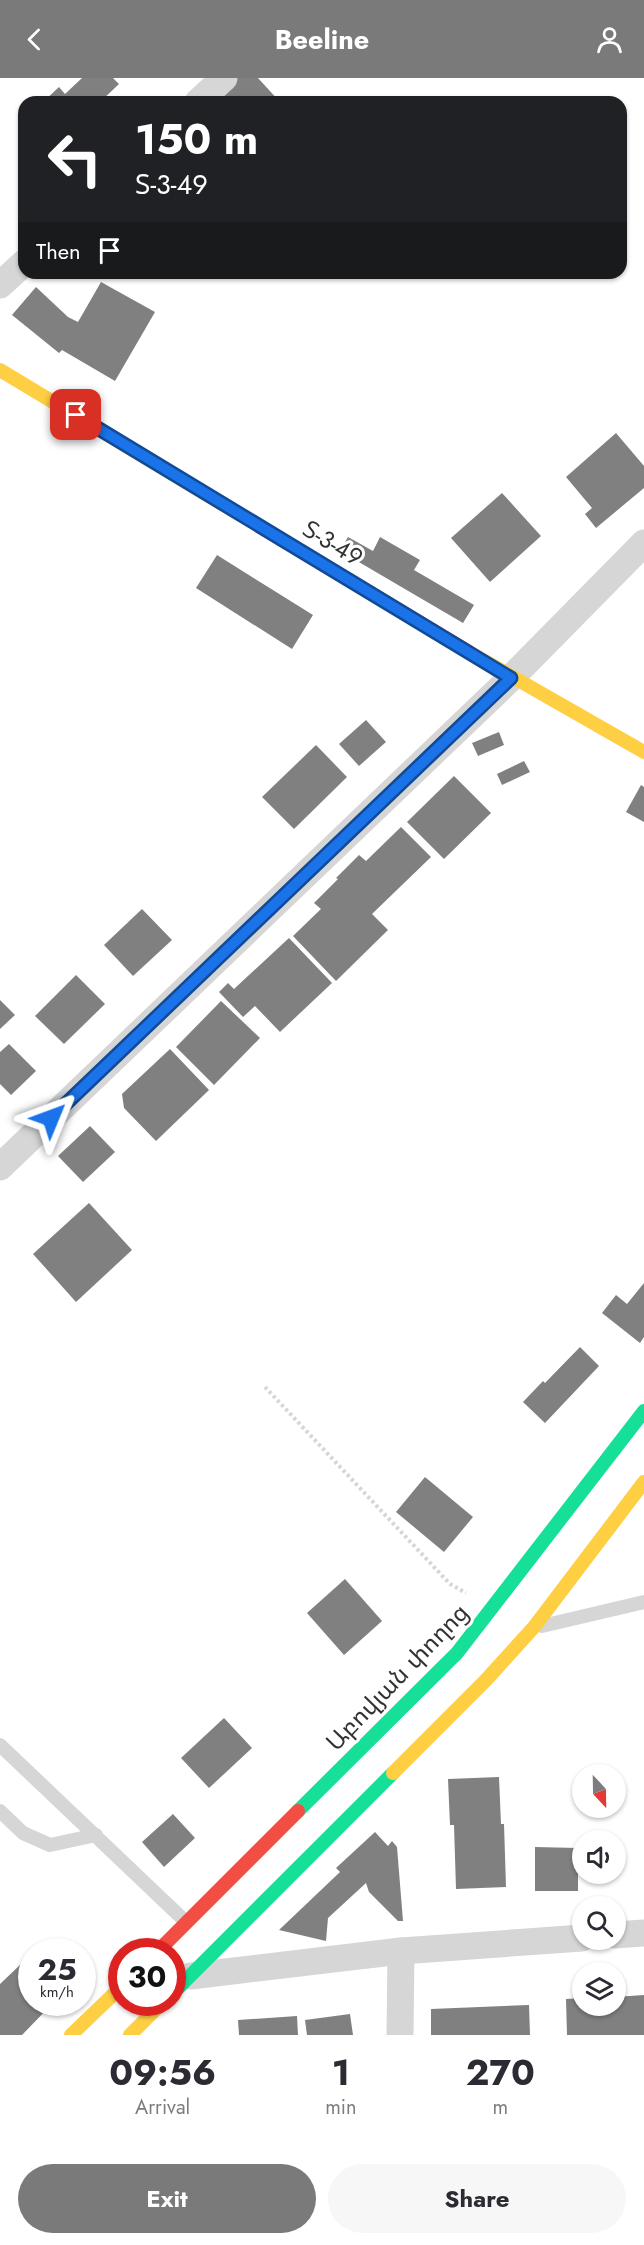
<!DOCTYPE html>
<meta charset="utf-8">
<style>
:root{--surface:#fff;--page:#f7f7f7;--text:#2b2b33;--muted:#7c7c81;--accent:#7a7a7a}
body{margin:0;font-family:Jost,"Noto Sans Armenian",sans-serif;background:var(--page);color:var(--text);height:100vh;display:flex;flex-direction:column;font-size:22px;white-space:nowrap}
*{box-sizing:border-box;margin:0}
p{font-size:20px;color:var(--muted)}
.icon{flex:none;width:33px;height:33px;fill:none;stroke:currentColor;stroke-width:2;stroke-linecap:round;stroke-linejoin:round}
.map{position:relative;height:1957px;overflow:hidden}
.sheet{display:flex;flex-direction:column;background:var(--surface);flex:1}
.sheet>*{flex:none}
.top-card{position:absolute;left:18px;top:18px;width:609px;height:183px;border-radius:18px;box-shadow:0 2px 4px #0004;background:#202124;color:#fff;overflow:hidden}
.needle{width:39px;rotate:158deg}
.buttons{position:absolute;left:572px;top:1686px;display:grid;gap:12px}
.buttons a{display:grid;place-items:center;width:54px;height:54px;border-radius:50%;background:var(--surface);box-shadow:0 2px 4px #0004;font-size:30px}
.speed{position:absolute;left:18px;top:1860px;display:flex;gap:12px;font-size:30px;font-weight:700;text-align:center}
.speed>*{display:grid;place-content:center;width:78px;height:78px;border-radius:50%;background:var(--surface);box-shadow:0 2px 4px #0004;line-height:1}
.speed small{font-size:15px;font-weight:400}
.speed .limit{border:9px solid #d22;background:#fff;color:#111}
.pin{position:absolute;display:grid;place-items:center;width:51px;height:51px;color:#fff;margin:-26px;border-radius:12px;box-shadow:0 3px 9px #0006}
.me{position:absolute;width:66px;margin:-33px;rotate:46deg;stroke-linejoin:round;filter:drop-shadow(0 0 4px #0008)}
.turn{display:flex;align-items:center;gap:21px;height:126px;padding:0 18px;font-size:27px}
.turn .icon{width:78px;height:78px;stroke-width:2.5}
.turn b{display:block;font-size:42px;line-height:51px}
.then{display:flex;align-items:center;height:57px;padding:0 18px;background:#0003;gap:12px;font-size:22px}
.eta{display:flex;justify-content:space-evenly;align-items:center;height:102px;text-align:center}
.eta b{font-size:36px;font-weight:700;line-height:42px}
.primary-button{display:flex;gap:12px;margin-top:auto;padding:12px 18px}
.primary-button a{flex:1;height:69px;border-radius:36px;background:var(--accent);color:#fff;font-size:24px;font-weight:700;line-height:69px;text-align:center}
.primary-button a+a{background:var(--page);color:var(--text)}
header{display:flex;justify-content:space-between;align-items:center;height:78px;padding:0 18px;background:var(--accent);color:#fff;font-size:27px;font-weight:700}
.map>svg:first-child{display:block}
.building{fill:#808080}
.lines{fill:none;stroke-linecap:round;stroke-linejoin:round}
.path{stroke:#d6d6d6;stroke-width:4;stroke-dasharray:3 3;stroke-linecap:butt}
.lane{stroke:#d6d6d6;stroke-width:14}
.street{stroke:#d6d6d6;stroke-width:27}
.fast{stroke:#16e098;stroke-width:14}
.slow{stroke:#ffcf43;stroke-width:14}
.jam{stroke:#f24e42;stroke-width:14}
.route-casing{stroke:#114b97;stroke-width:15}
.route{stroke:#1a73e8;stroke-width:10}
.labels{text-anchor:middle;dominant-baseline:central;stroke-width:6;stroke-linejoin:round;paint-order:stroke}
.street-label{font-size:24px;fill:#323232;stroke:#fff}
</style>
<header><svg class="icon" aria-label="back" viewBox="0 0 24 24"><path d="M15 5l-7 7 7 7"/></svg>Beeline<svg class="icon" aria-label="person" viewBox="0 0 24 24"><circle cx="12" cy="8" r="4"/><path d="M4 21q1-7 8-7t8 7"/></svg></header>
<div class="map">
<svg width="644" height="1957" viewBox="0 0 644 1957">
<rect width="100%" height="100%" fill="#fff"/>
<g class="building">
<polygon points="82,0 113,0 119,6 100,24 43,24 59,9 65,16"/>
<polygon points="234,0 258,0 280,24 223,24 216,17"/>
<polygon points="101,204 155,234 115,303 62,272 59,275 12,237 36,209 68,239 78,244"/>
<polygon points="616,355 644,388 644,410 596,450 585,436 592,430 566,399"/>
<polygon points="502,415 541,458 490,504 451,460"/>
<polygon points="348,459 373,473 380,459 420,482 414,492 474,527 463,545 340,473"/>
<polygon points="217,477 313,537 292,571 196,510"/>
<polygon points="366,642 386,664 359,688 339,666"/>
<polygon points="499,654 504,667 478,678 472,665"/>
<polygon points="316,667 347,699 294,751 262,719"/>
<polygon points="524,683 530,694 502,707 497,696"/>
<polygon points="454,698 491,735 444,781 407,744"/>
<polygon points="641,707 644,709 644,744 626,734"/>
<polygon points="401,749 431,779 372,836 388,852 336,903 293,858 321,831 314,825 338,801 336,800 359,777 366,783"/>
<polygon points="142,831 172,862 133,898 104,867"/>
<polygon points="289,860 332,905 280,954 255,928 243,939 219,914 228,905 234,911"/>
<polygon points="76,897 105,926 64,966 35,938"/>
<polygon points="0,922 15,937 0,951"/>
<polygon points="221,923 260,960 214,1007 176,969"/>
<polygon points="9,966 36,993 11,1017 0,1006 0,974"/>
<polygon points="170,971 209,1012 156,1063 124,1030 122,1016"/>
<polygon points="90,1048 115,1074 83,1104 58,1078"/>
<polygon points="89,1125 132,1172 76,1224 33,1176"/>
<polygon points="644,1205 644,1259 640,1265 602,1235 616,1217 627,1226"/>
<polygon points="580,1269 599,1288 545,1345 523,1324 543,1303 545,1305"/>
<polygon points="425,1399 473,1439 444,1474 396,1434"/>
<polygon points="345,1501 382,1543 344,1577 307,1535"/>
<polygon points="224,1640 252,1670 209,1710 181,1680"/>
<polygon points="499,1699 501,1746 504,1746 506,1809 456,1811 454,1747 450,1747 448,1701"/>
<polygon points="173,1736 195,1760 164,1789 142,1764"/>
<polygon points="375,1754 388,1768 392,1763 397,1769 403,1843 398,1843 369,1814 366,1805 328,1840 326,1863 279,1852 340,1794 336,1790"/>
<polygon points="535,1769 578,1770 578,1813 535,1813"/>
<polygon points="21,1886 32,1896 32,1924 54,1924 22,1957 0,1957 0,1906"/>
<polygon points="644,1917 644,1957 567,1957 566,1921 582,1920 582,1928 615,1928 615,1919"/>
<polygon points="529,1927 530,1957 431,1957 431,1931"/>
<polygon points="350,1936 353,1957 307,1957 305,1942"/>
<polygon points="297,1938 298,1957 239,1957 238,1942"/>
</g>
<g class="lines">
<polyline class="path" points="265,1309 450,1506 466,1515"/>
<g class="lane">
<polyline points="542,1548 644,1524"/>
<polyline points="0,1667 186,1844"/>
<polyline points="0,1733 23,1755 50,1767 96,1757"/>
</g>
<g class="street">
<polyline points="198,24 224,0"/>
<polyline points="0,207 24,185"/>
<polyline points="0,1089 511,600 644,465"/>
<polyline points="615,1857 644,1855"/>
<polyline points="191,1898 401,1873 582,1860"/>
<polyline points="400,1957 401,1873"/>
</g>
<g class="fast">
<polyline points="298,1733 457,1575 644,1333"/>
<polyline points="172,1916 393,1695"/>
</g>
<g class="slow">
<polyline points="0,292 259,448"/>
<polyline points="469,574 644,674"/>
<polyline points="393,1695 486,1602 534,1549 644,1404"/>
<polyline points="71,1957 122,1908"/>
<polyline points="130,1957 163,1924"/>
</g>
<g class="jam">
<polyline points="259,448 469,574"/>
<polyline points="157,1874 298,1733"/>
</g>
</g>
<g class="lines">
<defs>
<polyline id="route" points="51,1040 511,600 76,337"/>
</defs>
<use href="#route" class="route-casing"/>
<use href="#route" class="route"/>
</g>
<g class="labels">
<g class="street-label">
<text transform="translate(333 465) rotate(31)">Տ-3-49</text>
<text transform="translate(397 1599) rotate(-46)">Աբովյան փողոց</text>
</g>
</g>
</svg>
<div class="buttons">
<a><svg class="needle" viewBox="-14 -14 28 28"><path d="M0-13l5 13h-10z" fill="#e53935"/><path d="M0 13l5-13h-10z" fill="#7c7c81"/></svg></a>
<a><svg class="icon" aria-label="sound" viewBox="0 0 24 24"><path d="M4 9h4l5-4v14l-5-4H4zM17 9q2 3 0 6"/></svg></a>
<a><svg class="icon" aria-label="search" viewBox="0 0 24 24"><circle cx="10" cy="10" r="6"/><path d="M15 15l6 6"/></svg></a>
<a><svg class="icon" aria-label="layers" viewBox="0 0 24 24"><path d="M12 4l9 5-9 5-9-5zM3 14l9 5 9-5"/></svg></a>
</div>
<div class="speed"><div>25<small>km/h</small></div><div class="limit">30</div></div>
<div class="pin" style="left:76px;top:337px;background:#d93025"><svg class="icon" aria-label="arrive" viewBox="0 0 24 24"><path d="M6 21V4h12l-3 4 3 4H6"/></svg></div>
<svg class="me" style="left:51px;top:1040px" viewBox="-20 -20 40 40"><path d="M0-17L14 15 0 8-14 15z" fill="#1a73e8" stroke="#fff" stroke-width="4"/></svg>
<div class="top-card">
<div class="turn"><svg class="icon" aria-label="left" viewBox="0 0 24 24"><path d="M17 20v-9H6M10 6l-5 5 5 5"/></svg><div><b>150 m</b>Տ-3-49</div></div>
<div class="then">Then<svg class="icon" aria-label="arrive" viewBox="0 0 24 24"><path d="M6 21V4h12l-3 4 3 4H6"/></svg></div>
</div>
</div>
<section class="sheet">
<div class="eta">
<div><b>09:56</b><p>Arrival</p></div>
<div><b>1</b><p>min</p></div>
<div><b>270</b><p>m</p></div>
</div>
<div class="primary-button"><a>Exit</a><a>Share</a></div>
</section>
